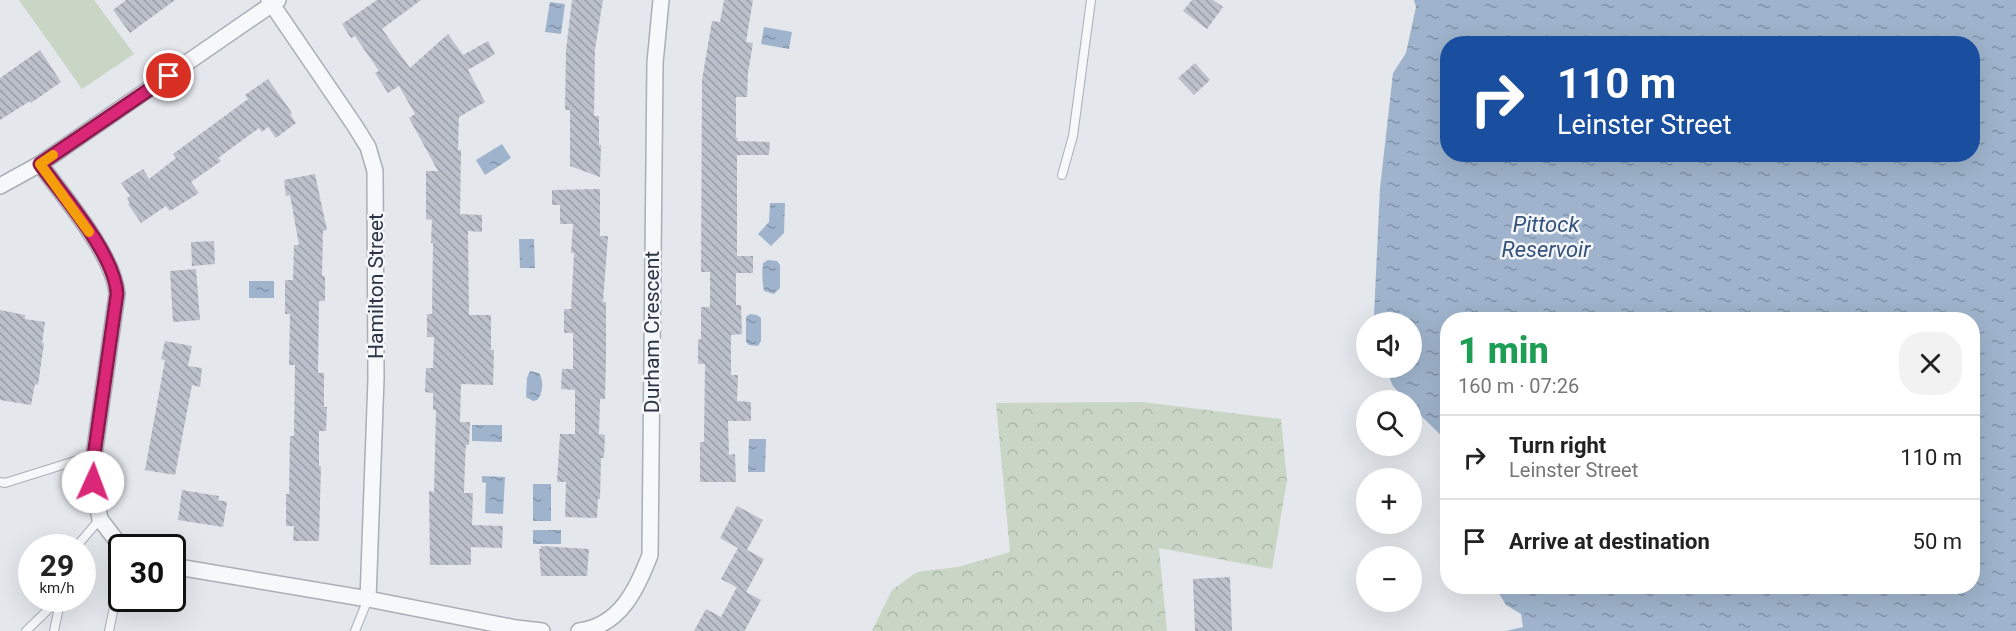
<!DOCTYPE html>
<meta charset="utf-8">
<style>
:root{--surface:#fff;--page:#f2f2f2;--text:#222;--muted:#767676;--line:#e0e0e0}
body{margin:0;font-family:Roboto,sans-serif;background:var(--page);color:var(--text);height:100vh;display:flex;flex-direction:column;font-size:22px;white-space:nowrap}
*{box-sizing:border-box;margin:0}
p{font-size:20px;color:var(--muted)}
.icon{flex:none;width:33px;height:33px;fill:none;stroke:currentColor;stroke-width:2;stroke-linecap:round;stroke-linejoin:round}
.map{position:relative;flex:1;overflow:hidden}
.side{position:absolute;left:1440px;top:312px;width:540px;height:282px;display:flex;flex-direction:column;background:var(--surface);border-radius:24px;box-shadow:0 6px 24px #0002}
.side>*{flex:none}
.top-card{position:absolute;left:1440px;top:36px;width:540px;height:126px;border-radius:24px;box-shadow:0 6px 24px #0002;background:#1a4fa0;color:#fff;overflow:hidden}
.buttons{position:absolute;left:1356px;top:312px;display:grid;gap:12px}
.buttons a{display:grid;place-items:center;width:66px;height:66px;border-radius:50%;background:var(--surface);box-shadow:0 6px 24px #0002;font-size:30px}
.speed{position:absolute;left:18px;top:534px;display:flex;gap:12px;font-size:30px;font-weight:700;text-align:center}
.speed>*{display:grid;place-content:center;width:78px;height:78px;border-radius:50%;background:var(--surface);box-shadow:0 6px 24px #0002;line-height:1}
.speed small{font-size:15px;font-weight:400}
.speed .limit{border:3px solid #111;border-radius:9px;background:#fff;color:#111}
.pin{position:absolute;display:grid;place-items:center;width:51px;height:51px;color:#fff;margin:-26px;border:3px solid #fff;border-radius:50%;box-shadow:0 2px 6px #0007}
.me{position:absolute;width:66px;margin:-33px;rotate:2deg;stroke-linejoin:round;filter:drop-shadow(0 0 4px #0008)}
.turn{display:flex;align-items:center;gap:21px;height:126px;padding:0 18px;font-size:27px}
.turn .icon{width:78px;height:78px;stroke-width:2.5}
.turn b{display:block;font-size:42px;line-height:51px}
.round{display:grid;place-items:center;flex:none;width:63px;height:63px;border-radius:24px;background:var(--page)}
.head{display:flex;align-items:center;justify-content:space-between;height:102px;padding:0 18px}
h1{font-size:36px;font-weight:800;line-height:45px;color:#1e9e55}
ul{padding:0;list-style:none}
li{display:flex;align-items:center;gap:18px;height:84px;padding:0 18px;border-top:2px solid var(--line)}
li div{flex:1}
li b{display:block;font-size:22px}
li em{font-style:normal}
.map>svg:first-child{display:block}
.green{fill:#c9d6c5}
.forest{fill:url(#forest-crowns)}
.water{fill:url(#water-ripples);fill-rule:evenodd}
.building{fill:url(#building-back-hatch)}
.lines{fill:none;stroke-linecap:round;stroke-linejoin:round}
.service-casing{stroke:#a9aeb7;stroke-width:10}
.minor-casing{stroke:#a9aeb7;stroke-width:18}
.service{stroke:#f7f8fa;stroke-width:8}
.minor{stroke:#f7f8fa;stroke-width:15}
.route-casing{stroke:#8e194d;stroke-width:15}
.route{stroke:#db2777;stroke-width:10}
.slow{stroke:#f59e0b;stroke-width:10}
.labels{text-anchor:middle;dominant-baseline:central;stroke-width:5;stroke-linejoin:round;paint-order:stroke}
.street-label{font-size:21px;fill:#2b3445;stroke:#f4f6f9}
.water-label{font-size:22px;font-style:italic;fill:#34527a;stroke:#f4f6f9}
</style>
<div class="map">
<svg width="2016" height="631" viewBox="0 0 2016 631">
<defs>
<pattern id="forest-crowns" width="20" height="18" patternUnits="userSpaceOnUse" patternTransform="scale(1.5)"><rect width="20" height="18" fill="#c9d6c5"/><path d="M2 6a3 3 0 1 1 6 0M12 15a3 3 0 1 1 6 0" fill="none" stroke="#adb8ab"/></pattern>
<pattern id="water-ripples" width="26" height="14" patternUnits="userSpaceOnUse" patternTransform="scale(1.5)"><rect width="26" height="14" fill="#9fb4cc"/><path d="M2 4q2-2 4 0t4 0M15 11q2-2 4 0t4 0" fill="none" stroke="#8293a7"/></pattern>
<pattern id="building-back-hatch" width="6" height="6" patternUnits="userSpaceOnUse" patternTransform="scale(1.5)"><rect width="6" height="6" fill="#bbc0ca"/><path d="M-1 5l2 2M0 0l6 6M5-1l2 2" fill="none" stroke="#989da6"/></pattern>
</defs>
<rect width="100%" height="100%" fill="#e4e7ec"/>
<polygon class="green" points="19,0 94,0 134,54 82,89"/>
<polygon class="forest" points="1142,402 1281,419 1287,480 1272,569 1159,548 1167,631 872,631 892,590 917,572 958,567 1010,552 996,403"/>
<g class="water">
<path d="M1414,0h602v631h-510l17,-4 -2,-13 -15,-9 -11,-18 477,-1v-266h-524l-1,121 -35,-34v-7h-6l-13,-14 -8,-18h27v-46h-38v-6l6,-128 13,-115 13,-20 10,-46zM1448,44h524v110h-524z"/>
<polygon points="550,2 565,4 561,34 545,32"/>
<polygon points="764,27 792,32 789,49 761,44"/>
<polygon points="502,144 511,158 485,175 476,160"/>
<polygon points="770,203 785,203 784,233 771,246 758,234 769,222"/>
<polygon points="519,239 534,239 535,268 520,268"/>
<path d="M768,260l9,1 3,4v23l-6,6 -10,-3c-2,-9 -2,-20 -1,-28z"/>
<rect x="249" y="281" width="25" height="17"/>
<polygon points="750,314 757,315 761,318 761,341 758,346 749,345 746,342 746,317"/>
<path d="M530,371l9,2c5,7 4,21 -2,27l-4,1 -7,-4 1,-19z"/>
<polygon points="472,425 502,425 502,442 472,441"/>
<polygon points="749,439 766,439 765,472 748,472"/>
<polygon points="482,476 505,477 503,514 485,513 486,483 482,482"/>
<rect x="533" y="484" width="18" height="37"/>
<rect x="533" y="530" width="28" height="14"/>
</g>
<g class="building">
<polygon points="126,0 175,0 130,33 113,10"/>
<polygon points="377,0 421,0 382,29 410,68 448,34 463,55 488,41 495,54 468,70 485,102 459,117 458,150 461,150 460,214 482,215 482,232 468,231 469,315 491,315 491,350 494,350 493,385 461,384 460,422 470,422 469,445 466,445 465,461 464,493 473,493 472,525 503,526 502,548 471,547 471,565 430,565 429,491 434,492 436,410 433,410 433,393 425,392 426,368 433,368 434,337 427,337 427,314 432,314 433,243 431,243 432,220 426,219 426,171 438,171 409,118 415,114 399,86 388,93 375,73 379,71 355,36 351,38 342,24"/>
<polygon points="572,0 603,0 595,49 594,116 599,116 599,145 601,145 600,177 570,166 570,110 565,110 566,50"/>
<polygon points="724,0 753,0 746,42 753,43 748,73 747,97 736,97 736,138 738,138 737,141 770,142 769,155 737,155 737,256 753,256 753,273 736,273 736,305 741,305 742,334 731,335 731,375 738,375 737,401 751,402 751,421 728,421 729,455 735,454 736,482 700,482 700,442 704,442 705,364 698,364 698,340 701,339 701,307 710,307 710,272 701,272 702,80 712,21 720,22"/>
<polygon points="1192,0 1213,0 1223,7 1207,29 1183,11"/>
<polygon points="40,50 61,82 31,103 30,101 0,120 0,78"/>
<polygon points="1195,63 1210,80 1194,95 1178,78"/>
<polygon points="268,79 292,113 290,114 296,123 276,138 268,127 262,132 259,128 218,158 221,161 191,182 199,193 170,211 166,206 141,223 128,204 130,203 127,198 130,196 121,183 143,169 149,179 176,158 173,154 248,99 245,95"/>
<polygon points="315,174 327,230 323,231 322,276 325,276 325,301 319,301 318,373 324,373 324,407 327,407 326,431 319,431 319,466 321,466 319,541 293,541 294,526 286,526 286,494 289,494 290,436 294,436 295,365 289,365 290,314 285,314 285,280 293,280 294,245 299,245 290,195 286,196 284,180"/>
<polygon points="600,189 600,236 608,236 603,302 606,302 606,357 605,399 600,399 599,434 605,435 604,458 601,458 600,499 598,499 597,518 565,517 566,482 557,482 560,434 575,434 575,390 561,389 562,369 573,369 573,333 564,333 564,309 571,309 574,253 571,253 573,224 560,224 560,205 552,205 552,190"/>
<polygon points="214,241 215,264 192,266 191,242"/>
<polygon points="196,269 200,320 173,322 170,271"/>
<polygon points="0,310 25,315 25,319 45,322 42,343 44,343 38,385 35,384 31,405 0,400"/>
<polygon points="165,341 192,346 188,366 202,368 200,387 192,385 175,475 145,470 165,360 161,359"/>
<polygon points="182,490 219,496 218,500 227,502 223,527 178,520"/>
<polygon points="737,506 763,520 747,550 764,559 746,592 721,579 738,548 720,538"/>
<polygon points="541,546 589,549 587,576 541,576 539,549 541,549"/>
<polygon points="1230,577 1232,631 1195,631 1193,579"/>
<polygon points="737,587 761,600 745,630 746,631 694,631 706,609 721,617"/>
</g>
<g class="lines">
<defs>
<g id="service">
<polyline points="1062,175 1073,136 1091,0"/>
<polyline points="0,482 5,483 94,455"/>
<polyline points="75,548 100,519"/>
<polyline points="26,631 60,598"/>
<polyline points="54,631 61,598"/>
<polyline points="109,631 122,569"/>
<polyline points="355,631 368,599"/>
</g>
<g id="minor">
<polyline points="269,0 355,126 368,147 375,171 376,379 368,599"/>
<path d="M40,164c24,33 74,91 77,130l-23,161 -1,27 7,37 22,29"/>
<polyline points="0,186 40,164 278,0"/>
<polyline points="172,566 368,599 516,628 542,631"/>
<path d="M579,631c41,-5 58,-42 71,-76l5,-492 6,-63"/>
</g>
</defs>
<use href="#service" class="service-casing"/>
<use href="#minor" class="minor-casing"/>
<use href="#service" class="service"/>
<use href="#minor" class="minor"/>
</g>
<g class="lines">
<defs>
<path id="route" d="M93,482l1,-27 23,-161c-2,-39 -53,-97 -77,-130l129,-88"/>
</defs>
<use href="#route" class="route-casing"/>
<use href="#route" class="route"/>
<polyline class="slow" points="53,155 40,164 89,232"/>
</g>
<g class="labels">
<g class="street-label">
<text transform="translate(376 286) rotate(-90)">Hamilton Street</text>
<text transform="translate(652 332) rotate(-90)">Durham Crescent</text>
</g>
<g class="water-label">
<text x="1546" y="224">Pittock<tspan x="1546" dy="25">Reservoir</tspan></text>
</g>
</g>
</svg>
<div class="buttons">
<a><svg class="icon" aria-label="sound" viewBox="0 0 24 24"><path d="M4 9h4l5-4v14l-5-4H4zM17 9q2 3 0 6"/></svg></a>
<a><svg class="icon" aria-label="search" viewBox="0 0 24 24"><circle cx="10" cy="10" r="6"/><path d="M15 15l6 6"/></svg></a>
<a>+</a>
<a>−</a>
</div>
<div class="speed"><div>29<small>km/h</small></div><div class="limit">30</div></div>
<div class="pin" style="left:169px;top:76px;background:#d93025"><svg class="icon" aria-label="arrive" viewBox="0 0 24 24"><path d="M6 21V4h12l-3 4 3 4H6"/></svg></div>
<svg class="me" style="left:93px;top:482px" viewBox="-20 -20 40 40"><circle r="19" fill="#fff"/><path d="M0-13L10 11 0 6-10 11z" fill="#db2777"/></svg>
<div class="top-card">
<div class="turn"><svg class="icon" aria-label="right" viewBox="0 0 24 24"><path d="M7 20v-9h11M14 6l5 5-5 5"/></svg><div><b>110 m</b>Leinster Street</div></div>
</div>
<section class="side">
<div class="head"><div><h1>1 min</h1><p>160 m · 07:26</p></div><a class="round"><svg class="icon" aria-label="close" viewBox="0 0 24 24"><path d="M6 6l12 12M18 6L6 18"/></svg></a></div>
<ul>
<li><svg class="icon" aria-label="right" viewBox="0 0 24 24"><path d="M7 20v-9h11M14 6l5 5-5 5"/></svg><div><b>Turn right</b><p>Leinster Street</p></div><em>110 m</em></li>
<li><svg class="icon" aria-label="arrive" viewBox="0 0 24 24"><path d="M6 21V4h12l-3 4 3 4H6"/></svg><div><b>Arrive at destination</b></div><em>50 m</em></li>
</ul>
</section>
</div>
